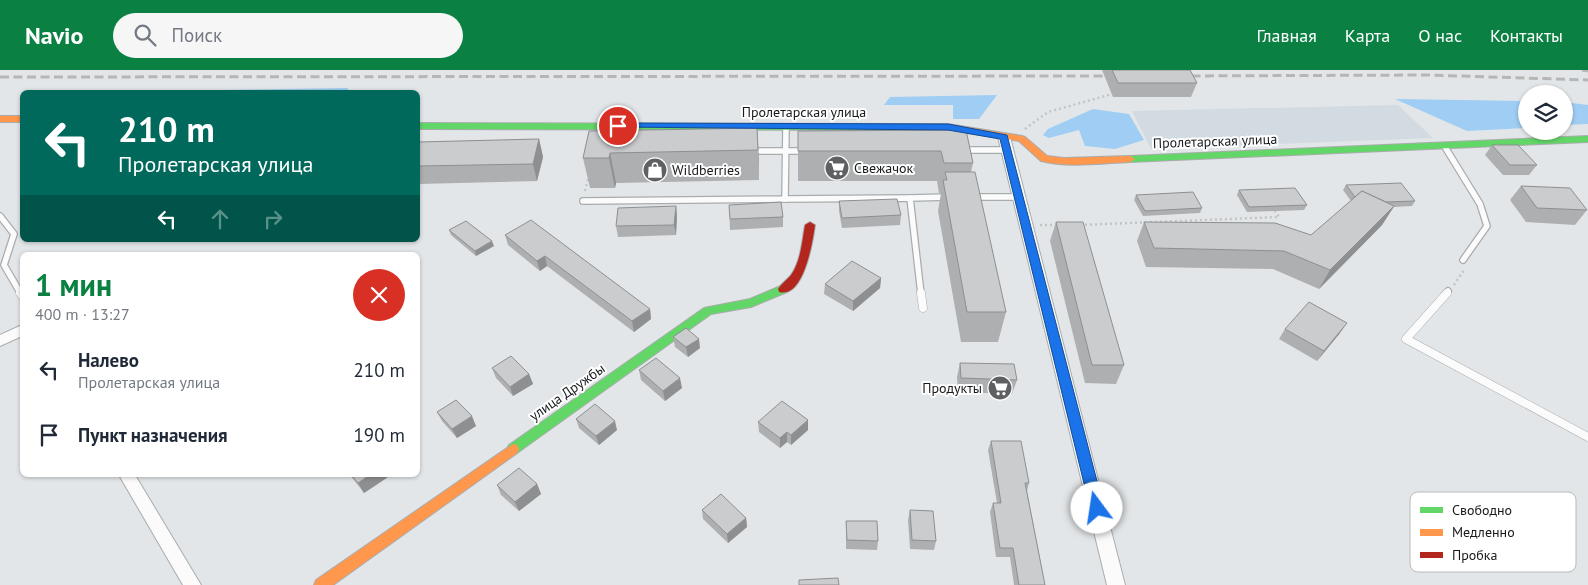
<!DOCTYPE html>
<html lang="ru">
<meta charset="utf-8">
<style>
:root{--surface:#fff;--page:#f6f6f7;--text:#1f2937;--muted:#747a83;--accent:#0b8043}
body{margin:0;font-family:"PT Sans",sans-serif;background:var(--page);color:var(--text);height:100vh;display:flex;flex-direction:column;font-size:19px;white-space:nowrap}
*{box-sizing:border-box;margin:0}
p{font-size:16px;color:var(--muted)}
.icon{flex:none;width:28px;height:28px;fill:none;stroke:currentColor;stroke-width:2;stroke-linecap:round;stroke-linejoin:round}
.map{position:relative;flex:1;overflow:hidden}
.panel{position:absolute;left:20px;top:182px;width:400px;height:225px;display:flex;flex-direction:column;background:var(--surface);border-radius:8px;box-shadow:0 1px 4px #0004}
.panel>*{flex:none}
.top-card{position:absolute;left:20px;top:20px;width:400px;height:152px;border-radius:8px;box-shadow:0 1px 4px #0004;background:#00695c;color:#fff;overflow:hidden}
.tools{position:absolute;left:1518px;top:15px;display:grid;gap:10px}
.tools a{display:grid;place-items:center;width:55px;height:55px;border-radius:50%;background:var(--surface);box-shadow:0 1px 4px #0004;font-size:25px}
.pin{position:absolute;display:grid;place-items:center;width:42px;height:42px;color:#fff;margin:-21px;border:2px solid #fff;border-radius:50%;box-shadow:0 1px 5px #0007}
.me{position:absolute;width:55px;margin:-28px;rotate:346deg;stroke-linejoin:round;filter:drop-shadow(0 0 4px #0008)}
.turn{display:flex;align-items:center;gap:18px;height:105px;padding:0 15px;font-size:22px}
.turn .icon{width:65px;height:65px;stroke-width:2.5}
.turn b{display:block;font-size:35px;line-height:42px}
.lanes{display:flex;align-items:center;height:48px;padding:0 15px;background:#0003;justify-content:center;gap:25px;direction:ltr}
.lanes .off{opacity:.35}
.round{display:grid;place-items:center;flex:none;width:52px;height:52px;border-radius:26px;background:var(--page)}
.overview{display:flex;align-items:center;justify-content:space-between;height:85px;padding:0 15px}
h1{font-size:30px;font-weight:800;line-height:38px;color:var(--accent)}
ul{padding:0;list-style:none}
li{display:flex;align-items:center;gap:15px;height:65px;padding:0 15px}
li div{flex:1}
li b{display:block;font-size:19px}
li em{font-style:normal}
header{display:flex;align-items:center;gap:30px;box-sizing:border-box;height:70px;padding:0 25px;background:var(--accent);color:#fff}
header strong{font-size:24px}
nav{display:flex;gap:28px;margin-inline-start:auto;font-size:18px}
.search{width:350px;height:45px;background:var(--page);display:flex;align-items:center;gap:12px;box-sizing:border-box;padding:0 18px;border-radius:28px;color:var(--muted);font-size:19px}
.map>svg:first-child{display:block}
.built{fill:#d2dbe2}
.forest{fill:#9fcdf3}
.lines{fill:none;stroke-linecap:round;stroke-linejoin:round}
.lane-far1-casing{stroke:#a9acad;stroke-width:8}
.lane-casing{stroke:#a9acad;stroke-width:9}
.street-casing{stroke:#a9acad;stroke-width:2}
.fast-casing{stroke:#a9acad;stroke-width:2}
.slow-casing{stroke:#a9acad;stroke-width:2}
.jam-casing{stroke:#a9acad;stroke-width:2}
.path{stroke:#c3c4c4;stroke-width:2.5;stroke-dasharray:2 3;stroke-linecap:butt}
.lane-far1{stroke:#fbfbfc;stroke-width:5.5}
.lane{stroke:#fbfbfc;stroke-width:8}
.street{fill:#fbfbfc;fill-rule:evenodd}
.fast{fill:#63d668;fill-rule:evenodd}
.slow{fill:#ff974d;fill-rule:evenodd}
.jam{fill:#b3261e;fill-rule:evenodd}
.rail{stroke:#b6b6b7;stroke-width:3;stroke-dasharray:9 4.5;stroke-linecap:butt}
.wall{fill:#aeafb1}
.shaded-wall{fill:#8d8f90}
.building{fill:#caccce;stroke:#8d8f90}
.route{fill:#1a73e8;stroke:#114b97}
.labels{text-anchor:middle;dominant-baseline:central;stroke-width:4;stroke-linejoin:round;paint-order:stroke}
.street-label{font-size:14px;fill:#17191b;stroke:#fff}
.poi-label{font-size:14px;fill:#17191b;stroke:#fff;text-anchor:start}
.key{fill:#fff;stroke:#b9babb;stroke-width:1}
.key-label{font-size:14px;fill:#17191b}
</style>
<header>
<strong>Navio</strong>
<div class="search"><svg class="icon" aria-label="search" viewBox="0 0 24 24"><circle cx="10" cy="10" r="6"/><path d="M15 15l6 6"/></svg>Поиск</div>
<nav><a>Главная</a><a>Карта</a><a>О нас</a><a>Контакты</a></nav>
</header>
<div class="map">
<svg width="1588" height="515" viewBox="0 0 1588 515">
<rect width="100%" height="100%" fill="#e3e6e8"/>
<polygon class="built" points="1398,35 1433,68 1151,79 1132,41"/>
<g class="forest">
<polygon points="347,18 351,22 92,22"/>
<polygon points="997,25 979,49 953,49 953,35 884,35 890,27"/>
<polygon points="1395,29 1526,31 1526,58 1467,61"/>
<polygon points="1564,32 1588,35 1588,54 1564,55"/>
<polygon points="1093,39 1129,44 1144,70 1115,79 1085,76 1079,60 1049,68 1043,65 1048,59"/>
</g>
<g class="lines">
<defs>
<g id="lane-far1">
<polyline points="1445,77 1480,134 1487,156 1463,190"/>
<polyline points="963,80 1007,80"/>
<polyline points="750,81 807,81"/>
<polyline points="972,127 1019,127"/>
<polyline points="910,128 949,127"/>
<polyline points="785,129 910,128 921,224"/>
<polyline points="583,131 785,129 786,57"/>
<polyline points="0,146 14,164 4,195 21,224"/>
<polyline points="1445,224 1448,221"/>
</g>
<g id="lane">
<polyline points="20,223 22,226"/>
<polyline points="921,223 923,238"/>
<polyline points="1447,223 1406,269 1588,367"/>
</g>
<g id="street">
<polygon points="1004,64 1010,67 1125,515 1107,515 998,67"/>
<polygon points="22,255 22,266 0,276 0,265"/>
<polygon points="119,405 135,405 201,515 183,515"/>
</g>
<g id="fast">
<polygon points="418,53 899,54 903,57 899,60 418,59"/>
<polygon points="1588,66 1588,72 1130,92 1125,89 1130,86"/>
<polygon points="783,215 788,219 787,222 751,237 711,244 517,383 513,384 509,383 507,379 509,375 704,238 750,229"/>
</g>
<g id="slow">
<rect x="0" y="46" width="22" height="6"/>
<path d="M899,54h49l74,12 3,1 22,19 17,2 66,-2 5,3 -5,3c-29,1 -61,6 -89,-1l-22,-20 -71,-11 -52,-1v-4z"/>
<polygon points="513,374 517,375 519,379 517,383 333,515 314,515 316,510"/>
</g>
<path id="jam" d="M810,152l5,3c-2,15 -11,74 -36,67l-1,-3c3,-5 9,-9 13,-14 10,-14 11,-34 14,-50z"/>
</defs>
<use href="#lane-far1" class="lane-far1-casing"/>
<use href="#lane" class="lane-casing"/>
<use href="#street" class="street-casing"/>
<use href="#fast" class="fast-casing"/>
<use href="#slow" class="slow-casing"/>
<use href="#jam" class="jam-casing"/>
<g class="path">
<polyline points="1025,59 1048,42 1116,23"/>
<polyline points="585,121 589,105"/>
<polyline points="1040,155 1059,155"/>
<polyline points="1080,155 1279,147 1275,141"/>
<polyline points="1454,215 1464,200"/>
</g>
<use href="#lane-far1" class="lane-far1"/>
<use href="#lane" class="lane"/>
<use href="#street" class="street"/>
<use href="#fast" class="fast"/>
<use href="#slow" class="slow"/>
<use href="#jam" class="jam"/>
<g class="rail">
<polyline points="1582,0 1588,1"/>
<polyline points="1178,6 1426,5 1588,10"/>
<polyline points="0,7 1118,6"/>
</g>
</g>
<g class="wall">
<polygon points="1102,0 1190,0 1197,13 1191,27 1113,27"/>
<polygon points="757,58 759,110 616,113 615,118 590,118 583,88 589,61"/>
<polygon points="966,60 973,93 971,102 1006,242 998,272 961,272 938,141 941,123 939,123 937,111 798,111 798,61"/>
<polygon points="539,69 543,87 537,111 418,114 418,72"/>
<polygon points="1492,75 1537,95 1529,105 1503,105 1485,85"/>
<polygon points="1346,115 1415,131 1412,136 1394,137 1382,155 1319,219 1273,199 1146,197 1137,171 1144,152 1311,165 1351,131 1343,120"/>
<polygon points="1521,116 1587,140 1575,155 1526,152 1510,130"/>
<polygon points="1239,120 1307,135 1304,140 1247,142 1237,125"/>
<polygon points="1136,125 1202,138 1200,143 1143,146 1134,130"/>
<polygon points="839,131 901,145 900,155 842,158 839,141"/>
<polygon points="729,135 783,147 783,157 730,160"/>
<polygon points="676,136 677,146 676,165 618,167 616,156"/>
<polygon points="1056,152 1124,295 1116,314 1085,313 1050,171"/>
<polygon points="449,160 494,176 476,186 451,165"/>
<polygon points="505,165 650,239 651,249 634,262 547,196 540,201 508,175"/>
<polygon points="881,208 880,218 853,241 824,224 825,214"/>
<polygon points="1285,259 1340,263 1317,291 1279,269"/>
<polygon points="673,267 700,278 688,287 675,277"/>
<polygon points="960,293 1017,310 1012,324 958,322 957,307"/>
<polygon points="492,298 529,304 533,314 513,326 496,308"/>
<polygon points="639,300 682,318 665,331 641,310"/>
<polygon points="437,342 476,356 457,368 442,351"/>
<polygon points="576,349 617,360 599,375 579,358"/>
<polygon points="808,350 808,360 791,375 787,372 780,378 759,362 758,352"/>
<polygon points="991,371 1029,413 1027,421 1045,515 1014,515 1010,487 996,487 990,442 993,433 997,433 988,380"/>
<polygon points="350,405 391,405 364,423"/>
<polygon points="537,414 541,424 519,441 501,425 497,415"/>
<polygon points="702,440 746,448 747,457 728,473 703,449"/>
<polygon points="910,440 936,471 934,480 910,479 908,450"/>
<polygon points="846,451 878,471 877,480 846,479"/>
</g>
<g class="shaded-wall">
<polygon points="757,58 759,89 759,110 758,80"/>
<polygon points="539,69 543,87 537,111 533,94"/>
<polygon points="610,83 616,113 615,118 609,88"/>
<polygon points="676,136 677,146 676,165 674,155"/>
<polygon points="1394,136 1382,155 1319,219 1330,200"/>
<polygon points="492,171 494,176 476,186 475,181"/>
<polygon points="545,186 547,196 540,201 537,191"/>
<polygon points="881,208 880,218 853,241 853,231"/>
<polygon points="418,230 419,234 418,239"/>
<polygon points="650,239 651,249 634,262 632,251"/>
<polygon points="1347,253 1340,263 1317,291 1324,281"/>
<polygon points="699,269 700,278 688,287 686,277"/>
<polygon points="529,304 533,314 513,326 510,317"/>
<polygon points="680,308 682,318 665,331 663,321"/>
<polygon points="472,346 476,356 457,368 452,359"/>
<polygon points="808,350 808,360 791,375 791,365"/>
<polygon points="615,351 617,360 599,375 596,366"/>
<polygon points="787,362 787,372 780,378 780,368"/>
<polygon points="370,405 391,405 364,423 358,413"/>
<polygon points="537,414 541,424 519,441 515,432"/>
<polygon points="746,448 747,457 728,473 727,464"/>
</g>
<g class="building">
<polygon points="1112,0 1190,0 1197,13 1118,13"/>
<polygon points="757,58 758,80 610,83 609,88 583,88 589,61"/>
<polygon points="966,60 973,93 944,93 941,81 798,81 798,61"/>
<polygon points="539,69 533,94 418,96 418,72"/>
<polygon points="1492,75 1518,75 1537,95 1510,95"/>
<polygon points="945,102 975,102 1006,242 967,242 943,110 947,110"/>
<polygon points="1401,113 1415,131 1386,132 1362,121 1355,127 1346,115"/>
<polygon points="1521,116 1570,118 1587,140 1537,138"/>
<polygon points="1295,118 1307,135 1249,137 1239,120"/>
<polygon points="1362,121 1394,136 1330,200 1284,181 1154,178 1144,152 1275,153 1311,165"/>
<polygon points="1193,122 1202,138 1145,141 1136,125"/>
<polygon points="897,129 901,145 842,148 839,131"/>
<polygon points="781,132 783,147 730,149 729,135"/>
<polygon points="676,136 674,155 616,156 618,138"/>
<polygon points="531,150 650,239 632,251 545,186 537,191 505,165"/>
<polygon points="466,151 492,171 475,181 449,160"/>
<polygon points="1056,152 1083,152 1124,295 1092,295"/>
<polygon points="852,191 881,208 853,231 825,214"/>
<polygon points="1309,232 1347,253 1324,281 1285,259"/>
<polygon points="686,258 699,269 686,277 673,267"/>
<polygon points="511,286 529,304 510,317 492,298"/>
<polygon points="656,288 680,308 663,321 639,300"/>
<polygon points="960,293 1014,294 1017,310 961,308"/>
<polygon points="456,330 472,346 452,359 437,342"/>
<polygon points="782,331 808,350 791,365 787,362 780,368 758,352"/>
<polygon points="595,334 615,351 596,366 576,349"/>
<polygon points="991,371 1021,371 1029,413 1025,413 1045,515 1019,515 1013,478 1000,478 993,433 1001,433"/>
<polygon points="519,398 537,414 515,432 497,415"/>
<polygon points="351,405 370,405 358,413"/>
<polygon points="721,424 746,448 727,464 702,440"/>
<polygon points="910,440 933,441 936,471 912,470"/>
<polygon points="846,451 877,451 878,471 847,470"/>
<polygon points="838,508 839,515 799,515 799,510"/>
</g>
<polygon class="route" points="618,53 948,54 1007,65 1104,438 1102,443 1097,444 1092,443 1090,438 1000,69 948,60 615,57 614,56"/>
<defs>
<symbol id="supermarket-disc" viewBox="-11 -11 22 22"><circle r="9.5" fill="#5e6163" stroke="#fff"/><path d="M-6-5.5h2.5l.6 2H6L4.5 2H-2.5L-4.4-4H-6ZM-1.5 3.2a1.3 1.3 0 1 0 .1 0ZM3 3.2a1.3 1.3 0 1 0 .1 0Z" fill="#fff"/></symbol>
<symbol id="shop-disc" viewBox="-11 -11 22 22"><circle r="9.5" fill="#5e6163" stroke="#fff"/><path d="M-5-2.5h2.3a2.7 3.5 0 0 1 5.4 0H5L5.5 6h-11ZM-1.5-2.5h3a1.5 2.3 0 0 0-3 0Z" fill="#fff"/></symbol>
</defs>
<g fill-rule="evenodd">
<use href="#supermarket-disc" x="823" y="84" width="28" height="28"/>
<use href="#shop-disc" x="641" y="86" width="28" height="28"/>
<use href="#supermarket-disc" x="986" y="304" width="28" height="28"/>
</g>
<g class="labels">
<g class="street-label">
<text x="804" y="42">Пролетарская улица</text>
<text transform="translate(1215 71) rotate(-2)">Пролетарская улица</text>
<text transform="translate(567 322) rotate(-35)">улица Дружбы</text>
</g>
<g class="poi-label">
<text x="854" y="98">Свежачок</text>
<text x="672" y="100">Wildberries</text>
<text x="982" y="318" text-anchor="end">Продукты</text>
</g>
</g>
<rect x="1410" y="422" width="166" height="80" rx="8" class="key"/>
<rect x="1420" y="437" width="23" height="6" fill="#63d668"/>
<rect x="1420" y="459" width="23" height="7" fill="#ff974d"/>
<rect x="1420" y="482" width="23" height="6" fill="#b3261e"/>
<g class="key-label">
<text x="1452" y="445">Свободно</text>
<text x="1452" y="467">Медленно</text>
<text x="1452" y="490">Пробка</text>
</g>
</svg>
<div class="tools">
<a><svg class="icon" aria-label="layers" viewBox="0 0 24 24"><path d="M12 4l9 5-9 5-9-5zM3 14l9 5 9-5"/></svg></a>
</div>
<div class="pin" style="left:618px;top:56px;background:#d93025"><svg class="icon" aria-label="arrive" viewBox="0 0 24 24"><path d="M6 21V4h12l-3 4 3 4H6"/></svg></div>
<svg class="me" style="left:1097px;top:438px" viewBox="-20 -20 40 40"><circle r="19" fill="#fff"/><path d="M0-13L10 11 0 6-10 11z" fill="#1a73e8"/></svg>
<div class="top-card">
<div class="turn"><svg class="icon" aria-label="left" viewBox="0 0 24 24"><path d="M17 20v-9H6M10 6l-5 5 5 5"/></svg><div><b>210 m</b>Пролетарская улица</div></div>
<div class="lanes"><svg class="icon" aria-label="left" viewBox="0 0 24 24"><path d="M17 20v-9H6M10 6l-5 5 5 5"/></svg><svg class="icon off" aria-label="ahead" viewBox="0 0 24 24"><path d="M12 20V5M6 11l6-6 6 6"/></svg><svg class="icon off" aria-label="right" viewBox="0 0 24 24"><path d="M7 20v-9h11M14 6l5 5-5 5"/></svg></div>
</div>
<section class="panel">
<div class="overview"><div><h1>1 мин</h1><p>400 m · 13:27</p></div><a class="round" style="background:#d93025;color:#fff"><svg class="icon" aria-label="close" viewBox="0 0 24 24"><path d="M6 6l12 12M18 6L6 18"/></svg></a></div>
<ul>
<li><svg class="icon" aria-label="left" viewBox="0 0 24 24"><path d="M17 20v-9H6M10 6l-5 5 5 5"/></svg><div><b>Налево</b><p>Пролетарская улица</p></div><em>210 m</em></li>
<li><svg class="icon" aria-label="arrive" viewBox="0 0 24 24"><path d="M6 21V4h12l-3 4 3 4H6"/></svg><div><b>Пункт назначения</b></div><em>190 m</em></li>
</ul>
</section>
</div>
